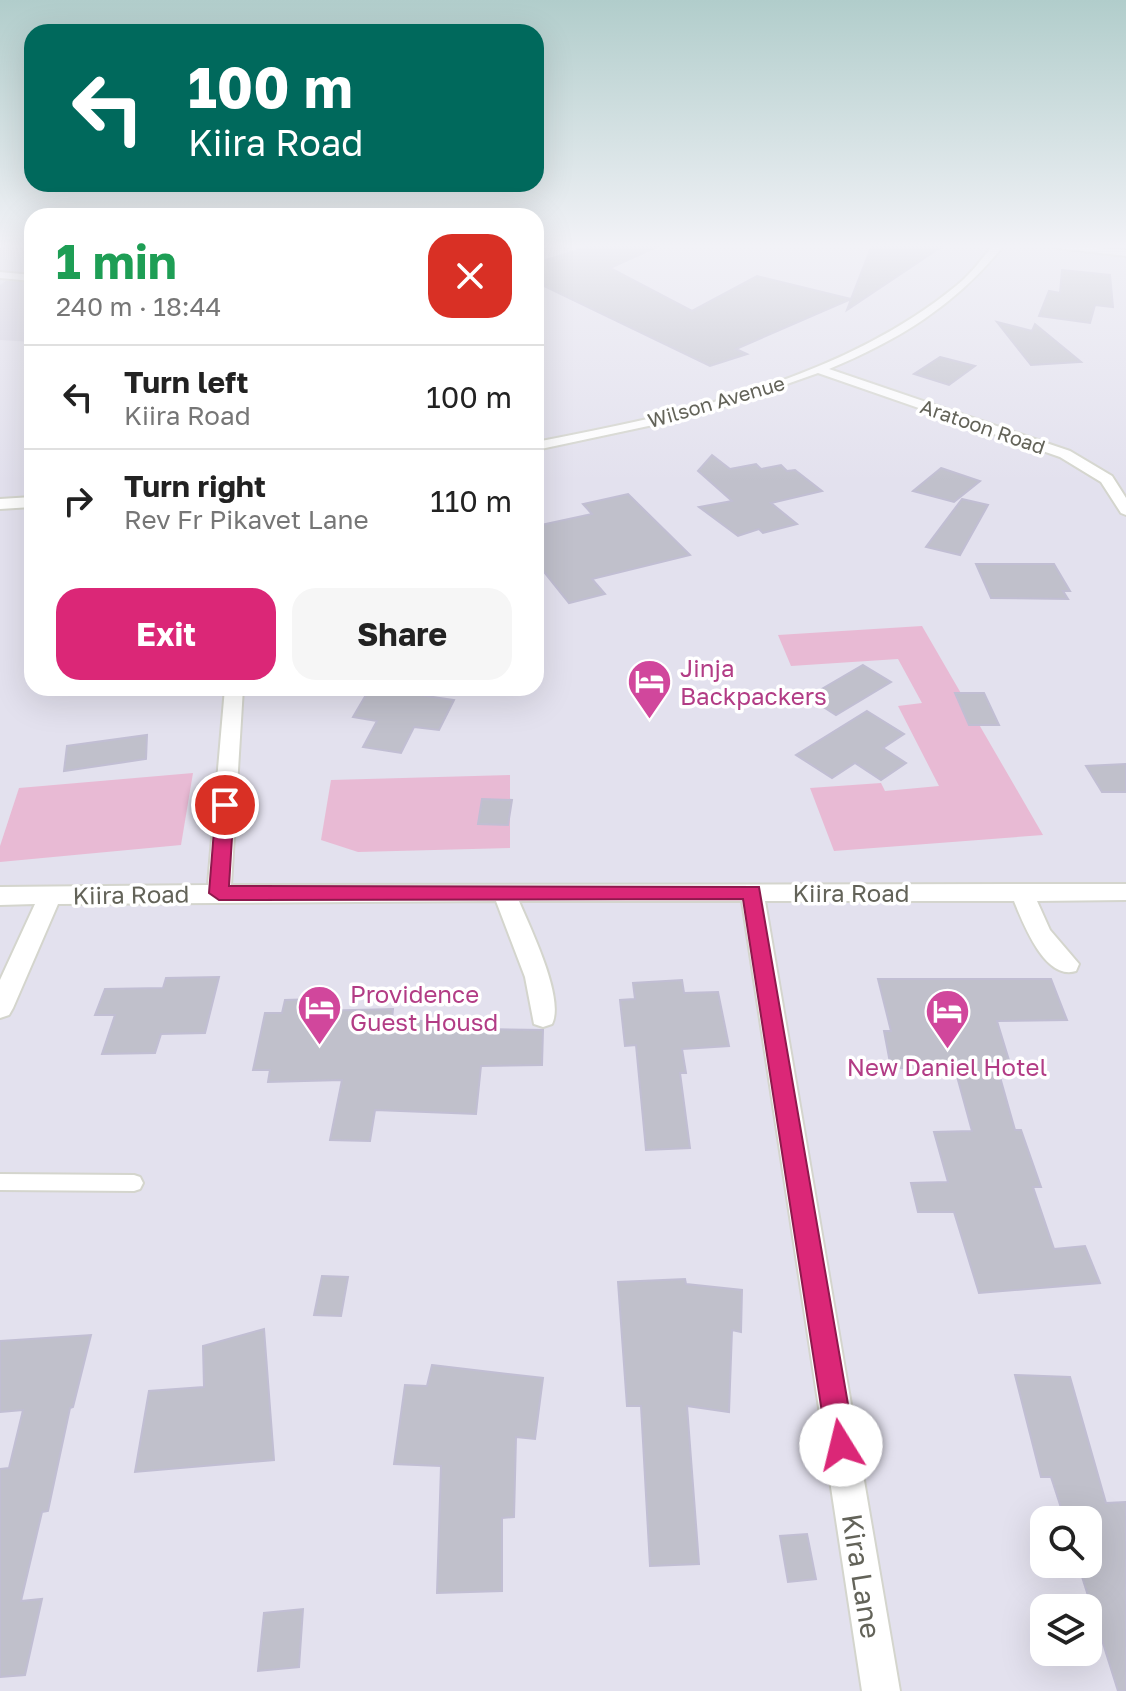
<!DOCTYPE html>
<meta charset="utf-8">
<style>
:root{--surface:#fff;--page:#f6f6f6;--text:#222;--muted:#767676;--line:#e0e0e0;--accent:#db2777}
body{margin:0;font-family:"Golos Text",sans-serif;background:var(--page);color:var(--text);height:100vh;display:flex;flex-direction:column;font-size:30px;white-space:nowrap}
*{box-sizing:border-box;margin:0}
p{font-size:26px;color:var(--muted)}
.icon{flex:none;width:44px;height:44px;fill:none;stroke:currentColor;stroke-width:2;stroke-linecap:round;stroke-linejoin:round}
.map{position:relative;flex:1;overflow:hidden}
.side{position:absolute;left:24px;top:208px;width:520px;height:488px;display:flex;flex-direction:column;background:var(--surface);border-radius:24px;box-shadow:0 8px 32px #0002}
.side>*{flex:none}
.top-card{position:absolute;left:24px;top:24px;width:520px;height:168px;border-radius:24px;box-shadow:0 8px 32px #0002;background:#00695c;color:#fff;overflow:hidden}
.buttons{position:absolute;left:1030px;top:1506px;display:grid;gap:16px}
.buttons a{display:grid;place-items:center;width:72px;height:72px;border-radius:16px;background:var(--surface);box-shadow:0 8px 32px #0002;font-size:40px}
.pin{position:absolute;display:grid;place-items:center;width:68px;height:68px;color:#fff;margin:-34px;border:4px solid #fff;border-radius:50%;box-shadow:0 2px 8px #0007}
.me{position:absolute;width:88px;margin:-44px;rotate:351deg;stroke-linejoin:round;filter:drop-shadow(0 0 6px #0008)}
.turn{display:flex;align-items:center;gap:28px;height:168px;padding:0 32px;font-size:36px}
.turn .icon{width:104px;height:104px;stroke-width:2.5}
.turn b{display:block;font-size:56px;line-height:68px}
.round{display:grid;place-items:center;flex:none;width:84px;height:84px;border-radius:24px;background:var(--page)}
.headline{display:flex;align-items:center;justify-content:space-between;height:136px;padding:0 32px}
h1{font-size:48px;font-weight:700;line-height:60px;color:#1e9e55}
.action{display:flex;gap:16px;margin-top:auto;padding:16px 32px}
.action a{flex:1;height:92px;border-radius:24px;background:var(--accent);color:#fff;font-size:32px;font-weight:700;line-height:92px;text-align:center}
.action a+a{background:var(--page);color:var(--text)}
ul{padding:0;list-style:none}
li{display:flex;align-items:center;gap:24px;height:104px;padding:0 32px;border-top:2px solid var(--line)}
li div{flex:1}
li b{display:block;font-size:30px}
li em{font-style:normal}
.map>svg:first-child{display:block}
.education{fill:#d6d3e3}
.green{fill:#e8bad4}
.building{fill:#c0c0cb;stroke:#c1bed3;stroke-width:2}
.lines{fill:none;stroke-linecap:round;stroke-linejoin:round}
.service-casing{stroke:#d4d5cd;stroke-width:4}
.minor-casing{stroke:#d4d5cd;stroke-width:4}
.service{fill:#fff;fill-rule:evenodd}
.minor{fill:#fff;fill-rule:evenodd}
.route{fill:#db2777;stroke:#8e194d;stroke-width:2}
.labels{text-anchor:middle;dominant-baseline:central;stroke-width:7;stroke-linejoin:round;paint-order:stroke}
.far-street-label{font-size:20px;fill:#636359;stroke:#fff}
.hotel-label{font-size:24px;fill:#b23c85;stroke:#fff;text-anchor:start}
.street-label{font-size:24px;fill:#636359;stroke:#fff}
.near-street-label{font-size:28px;fill:#636359;stroke:#fff}
</style>
<div class="map">
<svg width="1126" height="1691" viewBox="0 0 1126 1691">
<rect width="100%" height="100%" fill="#e3e1ee"/>
<polygon class="education" points="6,281 32,282 32,342 0,340 0,285"/>
<g class="green">
<polygon points="922,626 1043,835 834,851 810,788 881,783 885,791 939,786 898,706 922,703 898,659 791,666 778,635"/>
<polygon points="193,773 181,845 0,862 0,846 19,788"/>
<polygon points="510,775 510,848 358,852 321,840 331,780"/>
</g>
<g class="building">
<polygon points="594,245 661,245 610,268 692,311 757,276 851,299 872,245 944,245 847,310 851,299 736,349 747,354 710,366 536,282 536,263"/>
<polygon points="1062,270 1110,275 1113,307 1095,305 1090,323 1039,316 1049,291 1060,293"/>
<polygon points="997,322 1032,331 1035,324 1081,362 1031,365"/>
<polygon points="940,357 975,366 949,385 914,374"/>
<polygon points="712,455 730,469 756,464 761,469 781,465 787,471 795,470 822,491 771,503 797,524 763,533 759,529 738,536 699,507 732,501 698,471"/>
<polygon points="941,468 980,481 954,502 913,491"/>
<polygon points="628,494 690,555 592,579 605,594 569,603 536,562 536,526 592,514 583,504"/>
<polygon points="962,499 988,505 960,555 926,547"/>
<polygon points="976,564 1054,564 1070,591 1063,591 1068,599 991,598"/>
<polygon points="863,665 891,682 836,715 808,697"/>
<polygon points="370,688 372,688 454,700 439,730 414,727 401,753 363,747 377,721 353,717"/>
<polygon points="955,693 984,693 999,725 969,725"/>
<polygon points="867,711 904,734 883,748 906,763 881,780 855,763 832,778 796,755"/>
<polygon points="147,735 146,759 64,771 67,746"/>
<polygon points="1126,764 1126,792 1102,792 1086,766"/>
<polygon points="482,799 512,800 508,825 478,824"/>
<polygon points="219,977 205,1033 161,1034 155,1053 102,1054 115,1015 95,1015 105,989 163,988 166,978"/>
<polygon points="878,979 1051,979 1067,1020 997,1021 1012,1070 998,1070 1015,1130 1021,1130 1041,1187 1033,1187 1054,1249 1085,1246 1100,1283 979,1293 954,1212 918,1212 911,1183 948,1182 934,1132 972,1131 955,1069 891,1068 884,1031 891,1031"/>
<polygon points="682,980 684,993 718,992 729,1046 682,1049 686,1073 680,1073 690,1148 646,1150 636,1045 625,1046 620,1000 635,999 633,983"/>
<polygon points="316,999 314,1011 393,1009 392,1020 486,1023 485,1029 543,1030 542,1065 481,1066 476,1114 375,1110 370,1141 330,1140 342,1080 268,1082 270,1070 253,1070 265,1013 282,1013 285,1000"/>
<polygon points="322,1276 348,1277 341,1316 314,1315"/>
<polygon points="685,1279 686,1284 742,1290 741,1332 732,1330 729,1412 687,1406 699,1564 650,1566 641,1406 627,1406 618,1282"/>
<polygon points="264,1329 274,1460 135,1472 149,1391 204,1387 203,1346"/>
<polygon points="91,1335 73,1407 70,1408 48,1511 42,1512 21,1601 42,1599 25,1675 0,1677 0,1469 9,1468 23,1410 0,1412 0,1341"/>
<polygon points="432,1365 543,1378 535,1439 516,1437 514,1517 502,1518 502,1591 437,1593 441,1466 394,1464 405,1385 427,1386"/>
<polygon points="1015,1375 1070,1377 1106,1503 1126,1502 1126,1691 1118,1691 1078,1564 1088,1564 1088,1520 1065,1520 1051,1477 1041,1477"/>
<polygon points="807,1534 816,1579 788,1582 780,1536"/>
<polygon points="303,1609 299,1667 258,1671 264,1613"/>
</g>
<g class="lines">
<defs>
<polygon id="service" points="0,1174 134,1175 140,1177 143,1183 140,1189 134,1191 0,1190"/>
<g id="minor">
<path d="M993,245h11c-48,60 -105,95 -175,124l241,82 42,25 14,22v17l-5,-2 -20,-31 -41,-25 -242,-84 -93,33 -72,19 -117,25v-8c144,-28 304,-61 420,-156 14,-11 26,-27 37,-41z"/>
<polygon points="1052,245 1126,250 1126,256 1057,248"/>
<polygon points="0,272 32,275 32,281 0,278"/>
<polygon points="32,497 32,507 0,509 0,499"/>
<path d="M225,688h18l-12,197 895,-1v16l-89,1 13,29 29,34 -3,7c-31,10 -53,-48 -62,-70h-249l135,790h-38l-120,-790h-223c11,27 46,97 33,123l-9,3 -9,-3 -9,-47 -29,-76 -438,3 -45,104 -4,7 -9,3v-38l35,-76 -35,1v-18l208,-2z"/>
</g>
</defs>
<use href="#service" class="service-casing"/>
<use href="#minor" class="minor-casing"/>
<use href="#service" class="service"/>
<use href="#minor" class="minor"/>
</g>
<linearGradient id="sky" x2="0" y2="1"><stop stop-color="#b1cdcb"/><stop offset="0.51" stop-color="#f2f2f7"/><stop offset="1" stop-color="#f2f2f7" stop-opacity="0"/></linearGradient>
<rect width="1126" height="482" fill="url(#sky)"/>
<polygon class="route" points="225,799 234,805 229,886 759,887 855,1445 851,1455 841,1459 831,1455 827,1445 743,899 219,900 209,893 216,805"/>
<defs>
<symbol id="hotel-pin" viewBox="-11 -11 22 30"><path d="M0 17L-7.5 6A9.5 9.5 0 1 1 7.5 6Z" fill="#d1479c" stroke="#fff"/><path d="M-6-4.5h1.5V1H6V5H4.5V3h-9V5H-6ZM-4 0a1.8 1.8 0 1 1 3.6 0ZM.5 0V-2.5h3Q6-2.5 6 0Z" fill="#fff"/></symbol>
</defs>
<g fill-rule="evenodd">
<use href="#hotel-pin" x="624" y="656" width="51" height="69"/>
<use href="#hotel-pin" x="294" y="982" width="51" height="69"/>
<use href="#hotel-pin" x="922" y="986" width="51" height="69"/>
</g>
<g class="labels">
<g class="far-street-label">
<text transform="translate(716 401) rotate(-16)">Wilson Avenue</text>
<text transform="translate(983 426) rotate(19)">Aratoon Road</text>
</g>
<g class="hotel-label">
<text x="680" y="667">Jinja<tspan x="680" dy="28">Backpackers</tspan></text>
<text x="350" y="993">Providence<tspan x="350" dy="28">Guest Housd</tspan></text>
<text x="947" y="1066" text-anchor="middle">New Daniel Hotel</text>
</g>
<g class="street-label">
<text x="851" y="892">Kiira Road</text>
<text transform="translate(131 894) rotate(-1)">Kiira Road</text>
</g>
<g class="near-street-label">
<text transform="translate(862 1576) rotate(81)">Kira Lane</text>
</g>
</g>
</svg>
<div class="buttons">
<a><svg class="icon" aria-label="search" viewBox="0 0 24 24"><circle cx="10" cy="10" r="6"/><path d="M15 15l6 6"/></svg></a>
<a><svg class="icon" aria-label="layers" viewBox="0 0 24 24"><path d="M12 4l9 5-9 5-9-5zM3 14l9 5 9-5"/></svg></a>
</div>
<div class="pin" style="left:225px;top:805px;background:#d93025"><svg class="icon" aria-label="arrive" viewBox="0 0 24 24"><path d="M6 21V4h12l-3 4 3 4H6"/></svg></div>
<svg class="me" style="left:841px;top:1445px" viewBox="-20 -20 40 40"><circle r="19" fill="#fff"/><path d="M0-13L10 11 0 6-10 11z" fill="#db2777"/></svg>
<div class="top-card">
<div class="turn"><svg class="icon" aria-label="left" viewBox="0 0 24 24"><path d="M17 20v-9H6M10 6l-5 5 5 5"/></svg><div><b>100 m</b>Kiira Road</div></div>
</div>
<section class="side">
<div class="headline"><div><h1>1 min</h1><p>240 m · 18:44</p></div><a class="round" style="background:#d93025;color:#fff"><svg class="icon" aria-label="close" viewBox="0 0 24 24"><path d="M6 6l12 12M18 6L6 18"/></svg></a></div>
<ul>
<li><svg class="icon" aria-label="left" viewBox="0 0 24 24"><path d="M17 20v-9H6M10 6l-5 5 5 5"/></svg><div><b>Turn left</b><p>Kiira Road</p></div><em>100 m</em></li>
<li><svg class="icon" aria-label="right" viewBox="0 0 24 24"><path d="M7 20v-9h11M14 6l5 5-5 5"/></svg><div><b>Turn right</b><p>Rev Fr Pikavet Lane</p></div><em>110 m</em></li>
</ul>
<div class="action"><a>Exit</a><a>Share</a></div>
</section>
</div>
